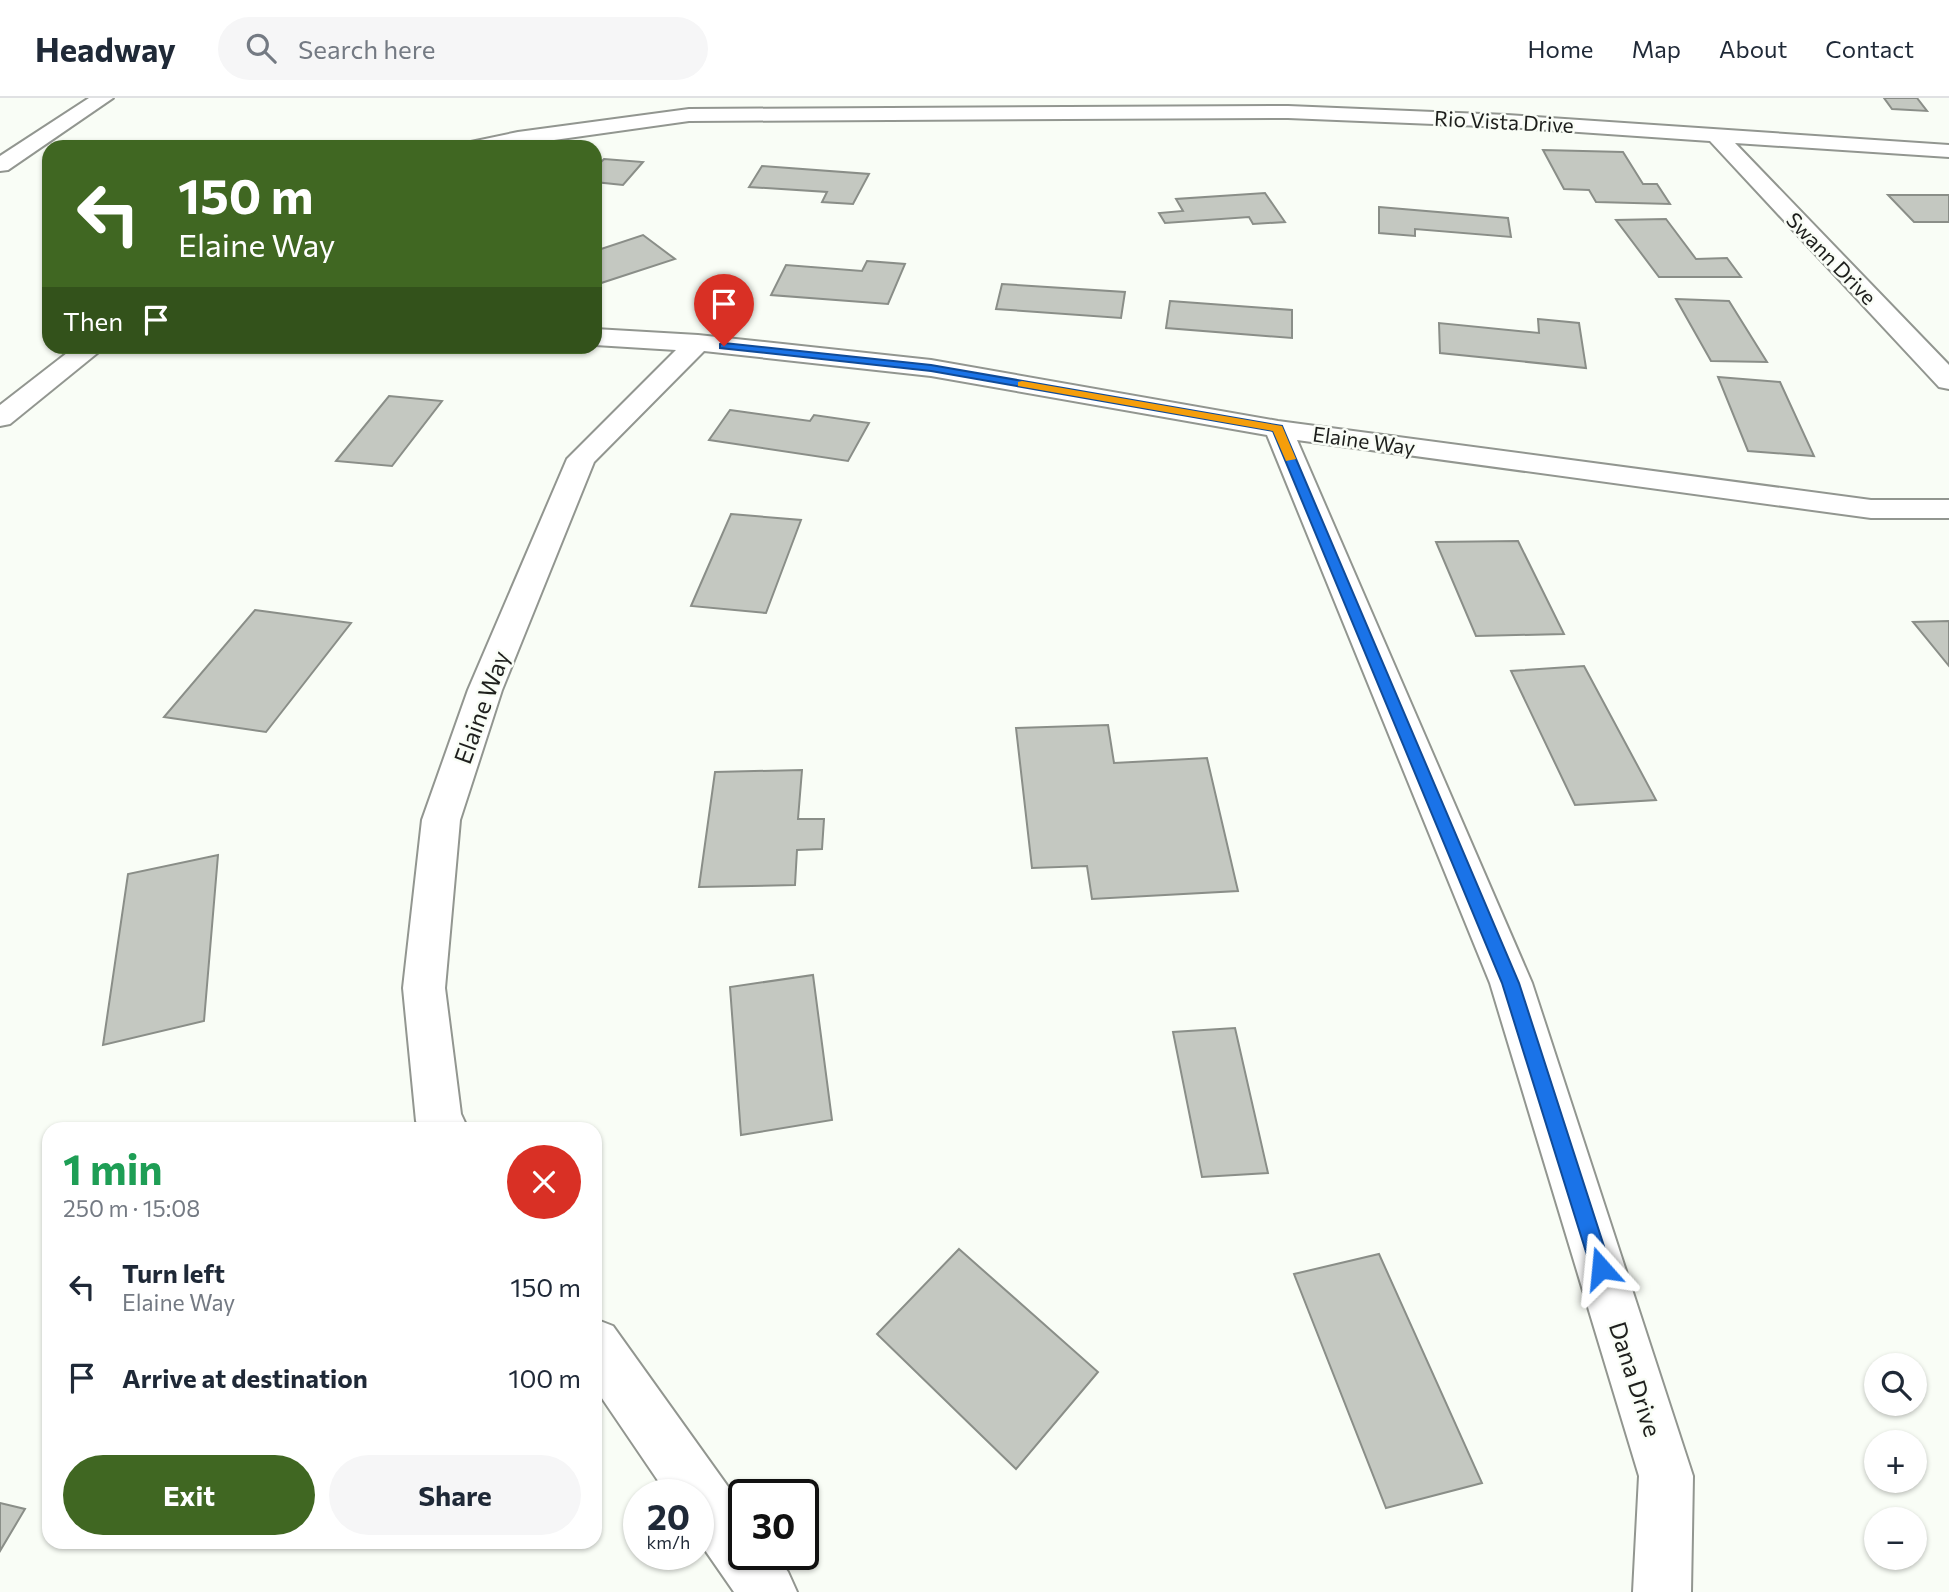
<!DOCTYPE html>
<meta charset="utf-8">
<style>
:root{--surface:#fff;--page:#f6f6f7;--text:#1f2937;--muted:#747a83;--line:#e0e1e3;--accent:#406722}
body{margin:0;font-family:Commissioner,sans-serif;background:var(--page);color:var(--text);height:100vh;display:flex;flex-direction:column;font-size:26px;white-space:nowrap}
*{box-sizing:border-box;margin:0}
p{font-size:23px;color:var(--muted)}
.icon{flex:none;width:38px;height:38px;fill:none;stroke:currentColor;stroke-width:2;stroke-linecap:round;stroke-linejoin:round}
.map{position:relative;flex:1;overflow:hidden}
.panel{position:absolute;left:42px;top:1024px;width:560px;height:427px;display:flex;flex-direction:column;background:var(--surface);border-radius:21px;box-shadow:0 2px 5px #0004}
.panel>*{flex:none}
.hud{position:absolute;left:42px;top:42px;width:560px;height:214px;border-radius:21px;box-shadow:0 2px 5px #0004;background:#406722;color:#fff;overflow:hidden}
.fabs{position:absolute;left:1864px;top:1255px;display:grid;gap:14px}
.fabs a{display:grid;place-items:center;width:63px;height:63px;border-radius:50%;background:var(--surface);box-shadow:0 2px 5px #0004;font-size:35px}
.speed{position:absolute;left:623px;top:1381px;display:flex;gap:14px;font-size:35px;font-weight:700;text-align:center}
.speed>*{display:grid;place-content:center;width:91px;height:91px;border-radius:50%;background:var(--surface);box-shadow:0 2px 5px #0004;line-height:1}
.speed small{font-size:18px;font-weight:400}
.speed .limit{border:4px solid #111;border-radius:10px;background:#fff;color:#111}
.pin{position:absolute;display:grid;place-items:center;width:60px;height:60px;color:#fff;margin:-72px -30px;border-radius:50% 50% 50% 0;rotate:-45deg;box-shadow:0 0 7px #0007}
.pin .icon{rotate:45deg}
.me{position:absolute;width:77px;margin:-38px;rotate:342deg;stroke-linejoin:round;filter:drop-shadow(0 0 5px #0008)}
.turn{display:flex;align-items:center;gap:24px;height:147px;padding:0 21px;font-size:32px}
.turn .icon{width:91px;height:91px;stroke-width:2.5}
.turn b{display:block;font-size:49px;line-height:60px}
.then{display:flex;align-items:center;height:66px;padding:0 21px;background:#0003;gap:14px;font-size:26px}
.round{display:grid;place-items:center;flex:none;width:74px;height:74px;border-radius:37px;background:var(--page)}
.overview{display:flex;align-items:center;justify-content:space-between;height:119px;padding:0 21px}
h1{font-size:42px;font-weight:700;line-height:52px;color:#1e9e55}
.cta{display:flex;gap:14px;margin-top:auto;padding:14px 21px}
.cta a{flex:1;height:80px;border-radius:42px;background:var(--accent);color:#fff;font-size:28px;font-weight:700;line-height:80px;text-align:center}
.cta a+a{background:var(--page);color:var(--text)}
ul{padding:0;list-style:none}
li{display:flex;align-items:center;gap:21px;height:91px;padding:0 21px}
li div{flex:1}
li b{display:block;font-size:26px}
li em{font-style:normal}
header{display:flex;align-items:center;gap:42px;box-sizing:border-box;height:98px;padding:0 35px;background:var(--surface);border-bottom:2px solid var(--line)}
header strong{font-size:33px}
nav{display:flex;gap:38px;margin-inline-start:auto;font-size:24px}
.search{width:490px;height:63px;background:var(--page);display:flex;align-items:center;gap:18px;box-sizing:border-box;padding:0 24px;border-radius:38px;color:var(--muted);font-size:26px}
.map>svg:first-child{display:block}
.building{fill:#c4c8c1;stroke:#8a8e88;stroke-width:2}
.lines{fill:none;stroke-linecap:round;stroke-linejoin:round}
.minor-casing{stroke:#929690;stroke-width:4}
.minor{fill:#fff;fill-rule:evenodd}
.route{fill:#1a73e8;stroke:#114b97;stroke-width:2}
.slow{fill:#f59e0b}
.labels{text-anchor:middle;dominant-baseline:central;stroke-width:5;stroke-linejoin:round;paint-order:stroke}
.far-street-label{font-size:21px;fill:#1e1f1d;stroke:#f9fdf6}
.street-label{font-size:24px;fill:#1e1f1d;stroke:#f9fdf6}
</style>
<header>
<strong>Headway</strong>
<div class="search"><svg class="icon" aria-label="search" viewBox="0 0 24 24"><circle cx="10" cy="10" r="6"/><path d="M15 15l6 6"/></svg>Search here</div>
<nav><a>Home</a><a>Map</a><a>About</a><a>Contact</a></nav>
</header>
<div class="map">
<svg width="1949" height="1494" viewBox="0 0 1949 1494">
<rect width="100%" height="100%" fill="#f9fdf6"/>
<g class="building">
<polygon points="1884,0 1917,0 1927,13 1892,11"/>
<polygon points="1543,52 1623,54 1643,86 1657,86 1670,106 1596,104 1589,92 1564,91"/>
<polygon points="604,61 643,64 623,87 595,84 595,70"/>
<polygon points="762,68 869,76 853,106 822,104 827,94 749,89"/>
<polygon points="1265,95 1285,124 1253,126 1249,119 1165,125 1159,115 1183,113 1176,101"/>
<polygon points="1888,97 1949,97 1949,124 1914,124"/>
<polygon points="1379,109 1508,120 1511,139 1415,131 1415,138 1379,135"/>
<polygon points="1666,121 1696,161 1727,160 1741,179 1659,179 1616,122"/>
<polygon points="643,137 675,161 595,187 595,153"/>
<polygon points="867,163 905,166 888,206 771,197 786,167 862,173"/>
<polygon points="1002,186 1125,194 1121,220 996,211"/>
<polygon points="1676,201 1729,203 1767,264 1711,263"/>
<polygon points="1170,203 1292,212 1292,240 1166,230"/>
<polygon points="1538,221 1579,225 1586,270 1440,255 1439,225 1539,235"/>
<polygon points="1718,279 1780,284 1814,358 1748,353"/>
<polygon points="389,298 442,303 392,368 336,363"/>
<polygon points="730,312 810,323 814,317 869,325 848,363 709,342"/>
<polygon points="731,416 801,422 766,515 691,508"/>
<polygon points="1518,443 1564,536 1476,538 1436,444"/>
<polygon points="255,512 351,525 266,634 164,619"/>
<polygon points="1949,523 1949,568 1913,524"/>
<polygon points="1584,568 1656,702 1575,707 1511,573"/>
<polygon points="1108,627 1114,665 1207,660 1238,793 1092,801 1087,768 1032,770 1016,630"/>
<polygon points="802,672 798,721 824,721 822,751 797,752 795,787 699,789 715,674"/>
<polygon points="218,757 204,923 103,947 128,776"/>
<polygon points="813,877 832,1022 741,1037 730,889"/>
<polygon points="1235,930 1268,1075 1202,1079 1173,934"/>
<polygon points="959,1151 1098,1274 1016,1371 877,1236"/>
<polygon points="1379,1156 1482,1385 1386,1410 1294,1176"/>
<polygon points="0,1405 25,1411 0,1453"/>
</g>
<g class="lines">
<defs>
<g id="minor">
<polygon points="89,0 113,0 8,72 0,73 0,58"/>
<polygon points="1288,8 1507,17 1949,47 1949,59 1735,45 1949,267 1949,291 1939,289 1710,43 1507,29 1288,20 689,23 504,49 462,49 466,45 518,34 689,11"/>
<polygon points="595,231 698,237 931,262 1278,323 1871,402 1949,402 1949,420 1871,420 1297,342 1532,885 1693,1378 1691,1494 1633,1494 1639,1378 1490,885 1267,337 931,278 704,253 594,364 502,592 460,722 445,890 461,1016 468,1031 420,1031 416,1023 403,890 422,722 468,592 567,361 676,252 595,247"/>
<polygon points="76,248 106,248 10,326 0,328 0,307"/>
<polygon points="595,1221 613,1228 744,1411 744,1456 775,1456 788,1474 797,1494 734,1494 698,1442 698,1396 667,1396 595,1290"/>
</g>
</defs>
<use href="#minor" class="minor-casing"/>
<use href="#minor" class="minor"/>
</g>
<polygon class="route" points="724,245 931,267 1282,328 1519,885 1611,1170 1608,1177 1601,1180 1594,1177 1591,1170 1502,885 1273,333 931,273 720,250 720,246"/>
<polygon class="slow" points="1022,283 1282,328 1296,361 1286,363 1273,333 1018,288 1018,284"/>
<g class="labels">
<g class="far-street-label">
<text transform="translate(1504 23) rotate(3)">Rio Vista Drive</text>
<text transform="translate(1832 160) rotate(46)">Swann Drive</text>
<text transform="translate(1364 342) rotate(8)">Elaine Way</text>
</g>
<g class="street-label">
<text transform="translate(481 609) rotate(-70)">Elaine Way</text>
<text transform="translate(1636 1281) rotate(72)">Dana Drive</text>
</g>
</g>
</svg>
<div class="fabs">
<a><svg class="icon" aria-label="search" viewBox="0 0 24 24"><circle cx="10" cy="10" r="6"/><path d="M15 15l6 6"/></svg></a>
<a>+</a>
<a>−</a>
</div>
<div class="speed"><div>20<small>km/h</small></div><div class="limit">30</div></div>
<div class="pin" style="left:724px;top:248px;background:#d93025"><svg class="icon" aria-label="arrive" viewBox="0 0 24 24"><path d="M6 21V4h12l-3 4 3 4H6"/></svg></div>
<svg class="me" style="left:1601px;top:1170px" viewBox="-20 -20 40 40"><path d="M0-17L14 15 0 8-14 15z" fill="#1a73e8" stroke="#fff" stroke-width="4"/></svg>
<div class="hud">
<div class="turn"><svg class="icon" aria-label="left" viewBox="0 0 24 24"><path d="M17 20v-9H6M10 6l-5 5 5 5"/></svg><div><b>150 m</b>Elaine Way</div></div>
<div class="then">Then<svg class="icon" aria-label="arrive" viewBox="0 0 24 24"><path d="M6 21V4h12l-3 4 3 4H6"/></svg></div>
</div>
<section class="panel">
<div class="overview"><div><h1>1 min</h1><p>250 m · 15:08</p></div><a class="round" style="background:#d93025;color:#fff"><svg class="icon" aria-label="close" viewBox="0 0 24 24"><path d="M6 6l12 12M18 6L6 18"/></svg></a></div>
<ul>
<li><svg class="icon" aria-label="left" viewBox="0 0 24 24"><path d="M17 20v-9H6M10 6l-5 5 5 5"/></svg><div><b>Turn left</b><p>Elaine Way</p></div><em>150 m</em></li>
<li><svg class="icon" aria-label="arrive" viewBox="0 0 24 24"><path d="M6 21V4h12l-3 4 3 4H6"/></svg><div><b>Arrive at destination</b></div><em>100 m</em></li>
</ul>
<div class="cta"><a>Exit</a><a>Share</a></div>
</section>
</div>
